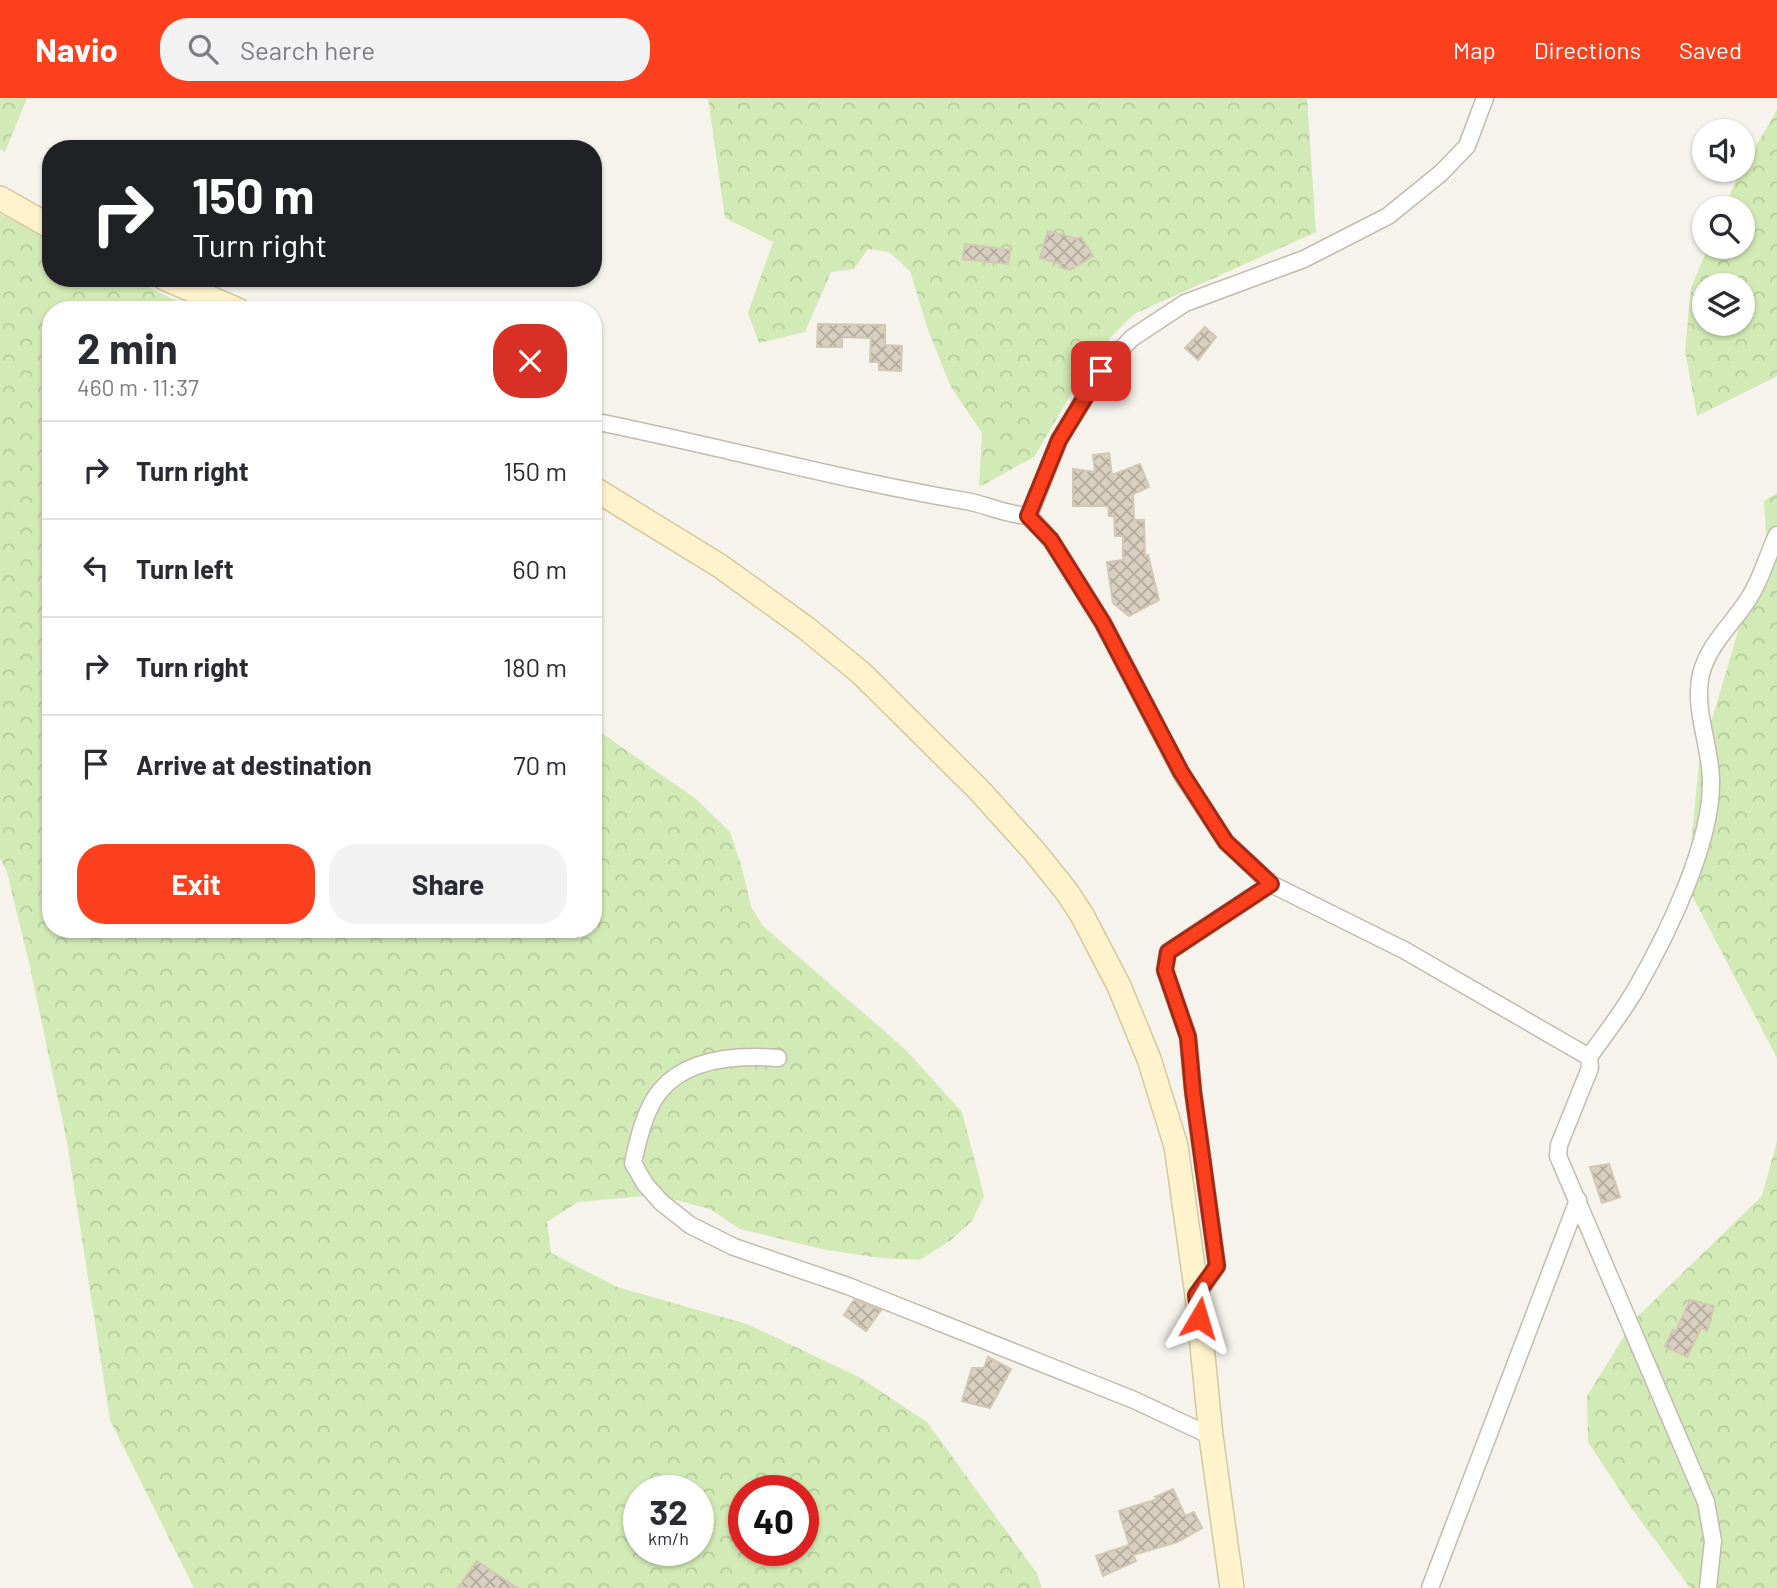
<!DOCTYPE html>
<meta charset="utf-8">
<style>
:root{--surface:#fff;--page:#f2f2f3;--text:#2b2b33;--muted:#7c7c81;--line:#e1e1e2;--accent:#fc3f1d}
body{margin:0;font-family:Barlow,sans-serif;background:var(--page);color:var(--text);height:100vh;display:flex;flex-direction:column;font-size:26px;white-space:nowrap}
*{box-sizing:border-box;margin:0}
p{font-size:23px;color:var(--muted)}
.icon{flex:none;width:38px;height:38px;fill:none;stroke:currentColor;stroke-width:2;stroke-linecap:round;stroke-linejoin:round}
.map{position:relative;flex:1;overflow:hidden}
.panel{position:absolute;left:42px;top:203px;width:560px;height:637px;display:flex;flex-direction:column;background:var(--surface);border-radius:28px;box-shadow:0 2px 5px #0004}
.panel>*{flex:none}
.top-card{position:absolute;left:42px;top:42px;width:560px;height:147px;border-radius:28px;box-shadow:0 2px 5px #0004;background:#202124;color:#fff;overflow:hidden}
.fabs{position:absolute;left:1692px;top:21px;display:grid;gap:14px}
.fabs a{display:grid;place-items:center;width:63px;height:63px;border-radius:50%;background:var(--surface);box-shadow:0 2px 5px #0004;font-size:35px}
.speed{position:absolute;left:623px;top:1377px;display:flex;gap:14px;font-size:35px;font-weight:700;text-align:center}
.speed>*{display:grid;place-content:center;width:91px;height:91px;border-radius:50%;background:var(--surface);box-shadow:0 2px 5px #0004;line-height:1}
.speed small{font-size:18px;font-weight:400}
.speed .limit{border:10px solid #d22;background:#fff;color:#111}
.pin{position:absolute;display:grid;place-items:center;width:60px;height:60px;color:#fff;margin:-30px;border-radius:14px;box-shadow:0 4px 10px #0006}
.me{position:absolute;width:77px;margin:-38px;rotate:7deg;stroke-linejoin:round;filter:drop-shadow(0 0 5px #0008)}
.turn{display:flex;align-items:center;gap:24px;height:147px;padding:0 35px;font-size:32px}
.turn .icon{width:91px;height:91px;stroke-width:2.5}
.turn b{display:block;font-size:49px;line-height:60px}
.round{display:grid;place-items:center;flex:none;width:74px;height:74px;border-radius:28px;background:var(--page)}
.overview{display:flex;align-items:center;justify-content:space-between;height:119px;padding:0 35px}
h1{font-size:42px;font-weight:700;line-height:52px}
.button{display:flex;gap:14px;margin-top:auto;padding:14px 35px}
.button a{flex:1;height:80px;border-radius:28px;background:var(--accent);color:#fff;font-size:28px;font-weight:700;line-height:80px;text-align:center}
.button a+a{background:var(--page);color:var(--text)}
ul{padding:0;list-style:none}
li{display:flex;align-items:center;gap:21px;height:98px;padding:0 35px;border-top:2px solid var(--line)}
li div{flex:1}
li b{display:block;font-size:26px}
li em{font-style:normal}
header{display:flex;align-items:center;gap:42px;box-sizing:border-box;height:98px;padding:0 35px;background:var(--accent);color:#fff}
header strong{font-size:33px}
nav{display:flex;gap:38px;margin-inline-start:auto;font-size:24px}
.search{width:490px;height:63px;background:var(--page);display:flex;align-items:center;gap:18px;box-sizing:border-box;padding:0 24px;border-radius:28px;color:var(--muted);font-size:26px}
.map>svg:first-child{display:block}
.forest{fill:url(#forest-crowns);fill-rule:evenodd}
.building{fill:url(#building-cross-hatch);stroke:#d3c7b4;stroke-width:2}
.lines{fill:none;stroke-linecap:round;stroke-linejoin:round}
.street-casing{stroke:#c2bbae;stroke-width:19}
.secondary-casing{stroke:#d6c79b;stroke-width:26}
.street{stroke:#fff;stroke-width:16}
.secondary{stroke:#fff3cd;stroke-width:23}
.route-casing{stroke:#a42913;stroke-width:18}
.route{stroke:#fc3f1d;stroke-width:12}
</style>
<header>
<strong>Navio</strong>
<div class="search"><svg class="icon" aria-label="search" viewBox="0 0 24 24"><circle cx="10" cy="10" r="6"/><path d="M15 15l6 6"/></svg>Search here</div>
<nav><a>Map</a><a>Directions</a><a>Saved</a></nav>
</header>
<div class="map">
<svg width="1777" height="1490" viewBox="0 0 1777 1490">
<defs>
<pattern id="forest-crowns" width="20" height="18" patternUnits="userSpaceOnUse" patternTransform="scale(1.75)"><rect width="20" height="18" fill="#d2eab5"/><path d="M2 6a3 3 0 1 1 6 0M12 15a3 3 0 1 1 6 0" fill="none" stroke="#b6ca9c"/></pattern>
<pattern id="building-cross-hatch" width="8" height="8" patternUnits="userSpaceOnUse" patternTransform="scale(1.75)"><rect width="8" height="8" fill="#d8cfc1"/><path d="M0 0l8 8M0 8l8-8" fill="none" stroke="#b1aa9e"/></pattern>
</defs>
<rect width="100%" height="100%" fill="#f6f3ec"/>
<g class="forest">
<polygon points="0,0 27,0 5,54 0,51"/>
<polygon points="708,0 1307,0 1316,134 1134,216 1095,255 1034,359 979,389 982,335 951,289 928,232 910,173 889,154 868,151 854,171 831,174 805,234 759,245 748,215 773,144 725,120"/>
<path d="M1777,12v266l-80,40 -12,-65 6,-63 17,-41h35v-39h-19l12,-28zM1743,187v39h-39v-39z"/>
<path d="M0,116l51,25v39h79l65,32h-144v619h542v-202l103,72 34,33 12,36 9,39 12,19 142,123 57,63 22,84 -12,25 -21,19 -31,20 -39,-2 -55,-8 -86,-21 -30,-20 -53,-14 -79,7 -31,20 4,31 66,34 130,37 112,53 68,45 109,150 6,16h-848l-84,-168 -43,-278 -37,-175 -23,-95 -7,-14zM639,1393h59v59h-59zM744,1393h59v59h-59z"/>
<polygon points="1777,395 1777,960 1687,788 1699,665 1766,439 1764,403"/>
<polygon points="1777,1043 1777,1490 1690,1490 1630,1408 1588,1344 1587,1298 1635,1221 1762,1098"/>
</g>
<g class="building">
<polygon points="1048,133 1077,141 1081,139 1093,158 1070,172 1060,169 1061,166 1040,160"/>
<polygon points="965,146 1010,152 1008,166 963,161"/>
<polygon points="818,226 885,227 885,247 902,248 901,273 879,272 879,264 870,264 871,240 842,239 842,249 817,249"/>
<polygon points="1205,229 1216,239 1198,262 1185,250"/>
<polygon points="1109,355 1112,377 1140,366 1149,389 1133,396 1134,422 1144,422 1145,458 1148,457 1159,502 1129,518 1113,505 1107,464 1123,462 1123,438 1115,438 1114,418 1109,418 1108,408 1073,408 1073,371 1095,374 1093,357"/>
<polygon points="1609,1066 1620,1099 1602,1105 1590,1069"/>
<polygon points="854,1202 881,1212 866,1233 844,1217"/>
<polygon points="1690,1202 1714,1208 1707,1233 1701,1230 1687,1259 1665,1248 1673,1232 1676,1233"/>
<polygon points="988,1259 1011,1271 990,1310 962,1303 972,1270 984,1270"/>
<polygon points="1173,1391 1185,1418 1194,1414 1202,1430 1177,1444 1133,1457 1136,1463 1103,1478 1096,1458 1129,1447 1131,1453 1119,1413 1158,1401 1155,1399"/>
<polygon points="477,1463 517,1490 458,1490"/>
</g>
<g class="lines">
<defs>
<g id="street">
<path d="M593,323c125,25 248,59 373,80 21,4 41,14 63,15l22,24 52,83 78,150 45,69 45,42 133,66 185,107"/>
<polyline points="1029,418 1059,342 1101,273 1132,240 1185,205 1304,161 1388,118 1441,75 1467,48 1485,0"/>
<path d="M778,960c-39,-3 -91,0 -118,33 -15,18 -22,49 -27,72l12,21 16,18 29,23 44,22 114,39 286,114 77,36"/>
<polyline points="1197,1197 1217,1168 1193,993 1188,939 1165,872 1168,854 1271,786"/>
<polyline points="1430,1490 1578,1102"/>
<path d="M1708,1490l5,-47 -7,-39 -148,-346 1,-11 31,-77 -1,-11c16,-23 34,-45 48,-70 31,-54 76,-146 74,-208 -1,-35 -18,-71 -10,-105 8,-31 32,-50 48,-76 13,-20 18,-42 28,-63"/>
</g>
<g id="secondary">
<polyline points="0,100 51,129"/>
<polyline points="164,180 238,212"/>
<polyline points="593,390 720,468 806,530 861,575 979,692 1034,753 1067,794 1082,817 1119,888 1149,961 1176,1048 1197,1197 1211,1338 1232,1490"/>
</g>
</defs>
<use href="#street" class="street-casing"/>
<use href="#secondary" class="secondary-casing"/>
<use href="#street" class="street"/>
<use href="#secondary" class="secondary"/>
</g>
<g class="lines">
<defs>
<polyline id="route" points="1101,273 1059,342 1028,418 1051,442 1103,525 1181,674 1226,744 1271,786 1168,854 1165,872 1188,939 1193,993 1217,1168 1196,1197 1199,1220"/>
</defs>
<use href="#route" class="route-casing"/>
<use href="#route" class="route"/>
</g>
</svg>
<div class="fabs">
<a><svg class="icon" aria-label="sound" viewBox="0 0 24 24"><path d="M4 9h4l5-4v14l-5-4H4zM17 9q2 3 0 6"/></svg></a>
<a><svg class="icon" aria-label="search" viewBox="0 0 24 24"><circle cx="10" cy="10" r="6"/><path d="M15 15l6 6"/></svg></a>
<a><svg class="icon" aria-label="layers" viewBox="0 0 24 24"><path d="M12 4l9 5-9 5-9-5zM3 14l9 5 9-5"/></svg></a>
</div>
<div class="speed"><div>32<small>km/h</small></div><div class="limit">40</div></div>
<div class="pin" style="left:1101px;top:273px;background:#d93025"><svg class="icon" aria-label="arrive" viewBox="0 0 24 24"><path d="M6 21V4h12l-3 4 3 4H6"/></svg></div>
<svg class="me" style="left:1199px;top:1220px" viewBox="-20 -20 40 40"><path d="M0-17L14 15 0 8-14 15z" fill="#fc3f1d" stroke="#fff" stroke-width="4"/></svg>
<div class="top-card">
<div class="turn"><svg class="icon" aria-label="right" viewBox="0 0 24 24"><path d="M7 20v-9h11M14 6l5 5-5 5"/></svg><div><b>150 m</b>Turn right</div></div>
</div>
<section class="panel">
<div class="overview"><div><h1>2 min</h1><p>460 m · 11:37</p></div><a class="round" style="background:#d93025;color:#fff"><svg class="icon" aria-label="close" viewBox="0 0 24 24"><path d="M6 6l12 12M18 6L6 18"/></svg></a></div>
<ul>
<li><svg class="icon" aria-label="right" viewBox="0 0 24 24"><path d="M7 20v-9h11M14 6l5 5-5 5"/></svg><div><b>Turn right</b></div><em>150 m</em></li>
<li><svg class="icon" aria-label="left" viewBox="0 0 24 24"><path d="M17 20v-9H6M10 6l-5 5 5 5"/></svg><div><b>Turn left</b></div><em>60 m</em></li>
<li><svg class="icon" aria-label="right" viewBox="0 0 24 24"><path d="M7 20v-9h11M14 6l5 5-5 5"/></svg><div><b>Turn right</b></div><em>180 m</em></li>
<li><svg class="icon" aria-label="arrive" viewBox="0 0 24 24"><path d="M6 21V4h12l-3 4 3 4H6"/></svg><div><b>Arrive at destination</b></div><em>70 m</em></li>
</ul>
<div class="button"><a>Exit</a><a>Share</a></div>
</section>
</div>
